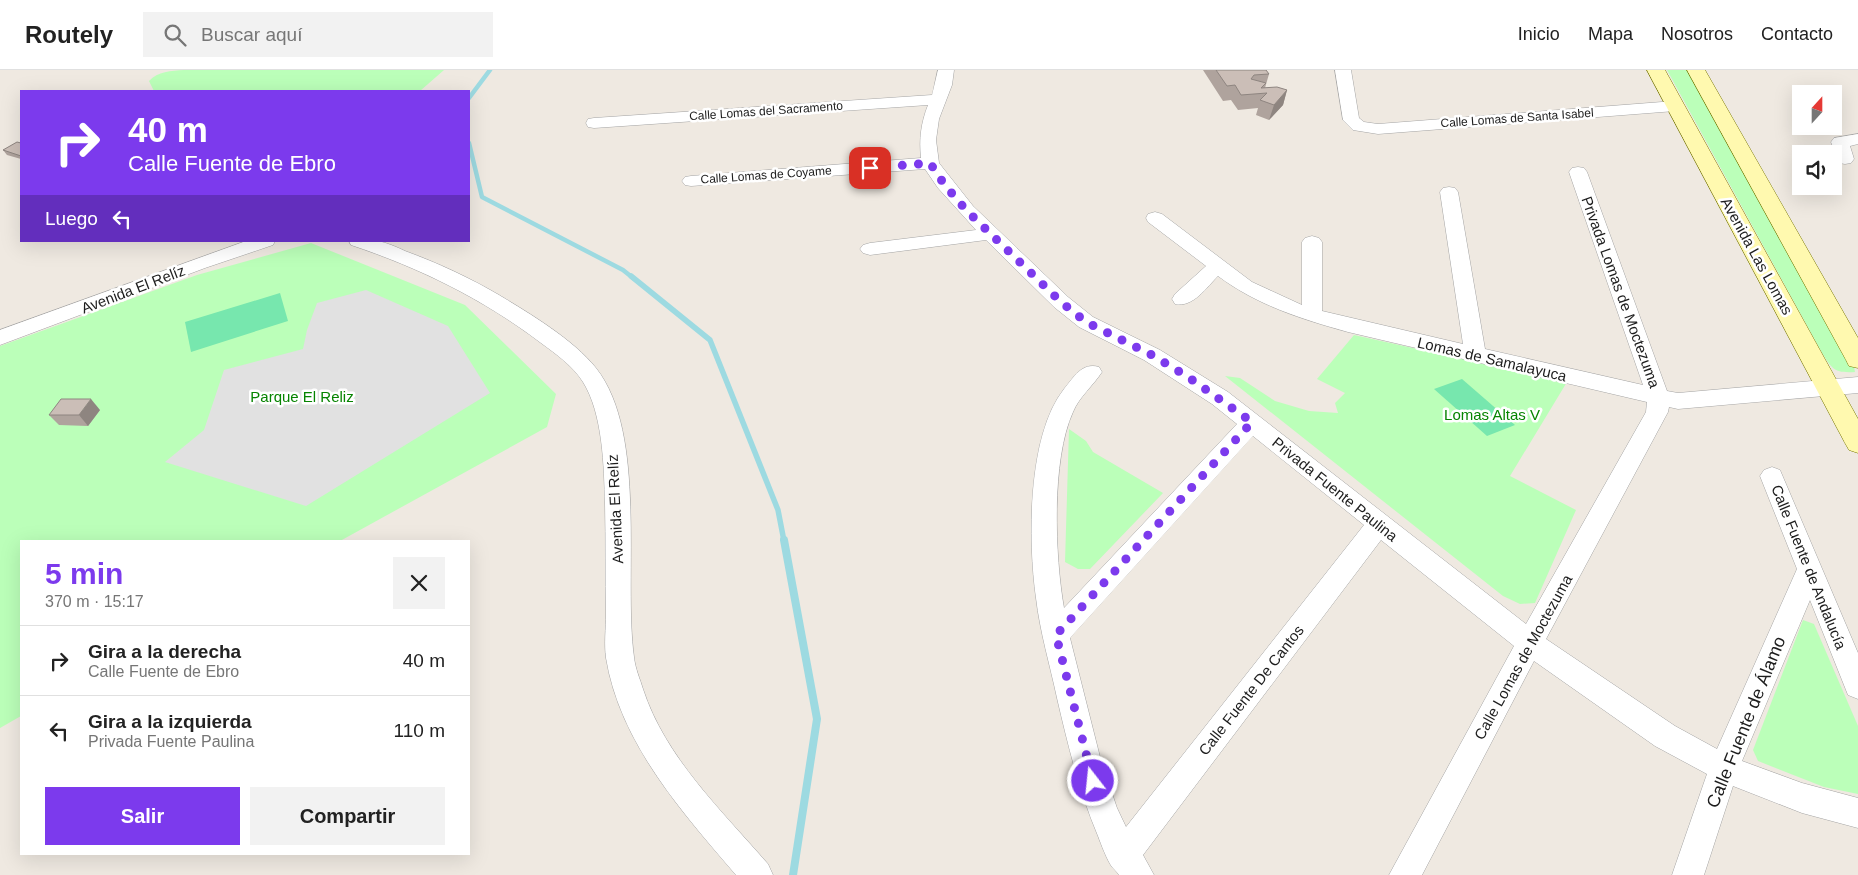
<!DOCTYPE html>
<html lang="es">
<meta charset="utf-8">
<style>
:root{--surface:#fff;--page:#f2f2f2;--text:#222;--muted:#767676;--line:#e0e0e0;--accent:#7c3aed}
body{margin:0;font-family:Helvetica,sans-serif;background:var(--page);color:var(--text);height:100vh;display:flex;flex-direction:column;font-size:19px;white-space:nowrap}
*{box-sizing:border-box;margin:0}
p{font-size:16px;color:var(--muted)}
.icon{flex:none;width:28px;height:28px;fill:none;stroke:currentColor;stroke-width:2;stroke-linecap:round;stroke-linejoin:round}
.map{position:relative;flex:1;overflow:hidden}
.drawer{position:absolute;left:20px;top:470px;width:450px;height:315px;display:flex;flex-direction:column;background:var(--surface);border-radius:0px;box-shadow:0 5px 20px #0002}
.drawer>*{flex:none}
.guide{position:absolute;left:20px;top:20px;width:450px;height:152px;border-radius:0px;box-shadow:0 5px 20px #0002;background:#7c3aed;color:#fff;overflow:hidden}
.needle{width:32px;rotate:21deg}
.tools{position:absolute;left:1792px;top:15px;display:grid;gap:10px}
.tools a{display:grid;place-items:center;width:50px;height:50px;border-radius:0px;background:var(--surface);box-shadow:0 5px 20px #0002;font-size:25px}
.pin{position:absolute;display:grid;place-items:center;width:42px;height:42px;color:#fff;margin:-21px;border-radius:10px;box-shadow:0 2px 8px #0006}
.me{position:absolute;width:55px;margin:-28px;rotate:344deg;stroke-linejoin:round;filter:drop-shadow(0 0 4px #0008)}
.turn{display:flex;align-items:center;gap:18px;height:105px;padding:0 25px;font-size:22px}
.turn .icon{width:65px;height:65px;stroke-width:2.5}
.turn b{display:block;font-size:35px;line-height:42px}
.then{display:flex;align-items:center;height:48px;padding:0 25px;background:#0003;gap:10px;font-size:19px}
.round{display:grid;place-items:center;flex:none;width:52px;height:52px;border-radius:0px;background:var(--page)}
.head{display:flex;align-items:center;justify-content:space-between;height:85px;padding:0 25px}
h1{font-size:30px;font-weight:700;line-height:38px;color:var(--accent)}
.primary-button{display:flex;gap:10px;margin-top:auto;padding:10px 25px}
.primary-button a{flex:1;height:58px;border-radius:0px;background:var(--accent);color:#fff;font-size:20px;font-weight:700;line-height:58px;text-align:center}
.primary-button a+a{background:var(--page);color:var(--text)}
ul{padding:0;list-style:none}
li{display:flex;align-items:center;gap:15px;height:70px;padding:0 25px;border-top:1px solid var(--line)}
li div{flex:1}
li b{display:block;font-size:19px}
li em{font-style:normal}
header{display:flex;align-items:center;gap:30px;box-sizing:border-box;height:70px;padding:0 25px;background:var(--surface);border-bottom:1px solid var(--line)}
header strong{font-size:24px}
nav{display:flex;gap:28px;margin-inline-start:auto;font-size:18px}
.search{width:350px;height:45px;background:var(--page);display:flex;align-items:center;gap:12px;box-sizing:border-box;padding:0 18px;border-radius:0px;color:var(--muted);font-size:19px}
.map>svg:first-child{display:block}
.park{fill:#bbffb9}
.pitch{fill:#77e7ae}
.parking{fill:#e1e1e1}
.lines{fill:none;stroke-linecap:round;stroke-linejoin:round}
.stream-far2{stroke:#9ddae1;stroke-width:4.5}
.stream-far1{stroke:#9ddae1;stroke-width:5.5}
.stream{stroke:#9ddae1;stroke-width:8}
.minor-casing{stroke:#a4a4a4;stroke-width:1}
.secondary-casing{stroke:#777600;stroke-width:1}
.minor{fill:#fff;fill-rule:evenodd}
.secondary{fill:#fff9af;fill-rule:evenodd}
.wall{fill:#afa39d}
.shaded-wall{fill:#8e8580}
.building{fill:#cbbeb7;stroke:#8e8580}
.route{stroke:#7c3aed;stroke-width:9;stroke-dasharray:0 16.2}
.labels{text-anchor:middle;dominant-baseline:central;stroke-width:5;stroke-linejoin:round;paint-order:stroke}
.far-street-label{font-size:12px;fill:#1d1d1d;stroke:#fff}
.street-label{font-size:15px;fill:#1d1d1d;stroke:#fff}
.park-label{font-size:15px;fill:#068401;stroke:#fff}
.near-street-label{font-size:18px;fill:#1d1d1d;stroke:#fff}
</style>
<header>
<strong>Routely</strong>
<div class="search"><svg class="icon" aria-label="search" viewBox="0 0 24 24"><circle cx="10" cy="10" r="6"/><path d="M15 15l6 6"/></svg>Buscar aquí</div>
<nav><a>Inicio</a><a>Mapa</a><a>Nosotros</a><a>Contacto</a></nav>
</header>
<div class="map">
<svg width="1858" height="805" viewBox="0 0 1858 805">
<rect width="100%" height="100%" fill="#efe9e1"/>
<g class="park">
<path d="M184,0h260l-24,21h-266l-5,-10c9,-10 22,-10 35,-11z"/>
<path d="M1667,0h21l166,297 1,5c-21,1 -22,-2 -33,-19z"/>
<polygon points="311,173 465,235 556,324 547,357 340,471 21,471 21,646 0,658 0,276 197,205"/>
<polygon points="1354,265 1567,312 1510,406 1576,440 1535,533 1520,534 1503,526 1225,306 1240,308 1275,331 1309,341 1338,343 1335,333 1345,323 1317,309"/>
<polygon points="1069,359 1086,371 1093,382 1163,423 1090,499 1078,499 1065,492"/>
<polygon points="1803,550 1814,554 1858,656 1858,724 1824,717 1758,691 1753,680"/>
</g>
<g class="pitch">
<polygon points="280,223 288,251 191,282 185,252"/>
<polygon points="1462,309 1515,355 1487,366 1434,319"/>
</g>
<polygon class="parking" points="366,220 448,256 490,323 306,436 165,392 204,360 224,300 303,279 307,260 317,233"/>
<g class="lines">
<g class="stream-far2">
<polyline points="469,28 490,0"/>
<polyline points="469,73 482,127 623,200 633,208"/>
</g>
<polyline class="stream-far1" points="631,206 710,270 778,440 784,471"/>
<polyline class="stream" points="784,470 817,649 793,805"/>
<defs>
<g id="minor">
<path d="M938,0h16l-2,15 -13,34 -3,21 3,23 34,43 95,91 25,20 67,33 68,42 298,232 120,-212 1,-10 -299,-70c-47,-13 -91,-27 -130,-56 -11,11 -25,32 -43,28l-3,-5 3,-5 31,-28 -58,-44 -2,-4 2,-4 7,-2 7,2 90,68 50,23v-63l3,-4 7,-2 7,2 3,4v69l141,33 -23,-152 3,-4 6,-1 6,1 3,4 27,157 158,36 -74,-213 3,-4 6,-1 6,1 3,4 80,219 11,2 180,-16v16l-180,16 -9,-2 -1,5 -122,227 129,87 42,23 80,-180 -37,-93 4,-6 8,-3 8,3 78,183v46l-10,-4 -38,-95 -68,161 60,22 56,15v30l-56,-15 -69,-27 -29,89h-32l35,-101 -52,-28 -121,-85 -112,214h-33l125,-229 -133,-106 -238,315 11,20h-35c-2,-3 -5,-6 -7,-8 -5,-7 -11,-23 -14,-31 -19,-45 -30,-91 -41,-138 -7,-33 -17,-66 -21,-100 -8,-57 -9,-162 28,-209 10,-12 18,-27 35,-22l3,5c-9,14 -23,25 -29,40 -22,48 -18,145 -9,196l173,-184 -25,-20 -68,-44 -65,-33 -25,-20 -68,-67 -116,15 -7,-2 -3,-4 3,-4 7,-2 106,-13 -38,-42 -13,-19 -234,17 -6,-1 -3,-4 3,-4 6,-1 230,-18c-2,-19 0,-35 7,-53l-334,23 -6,-1 -2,-4 2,-4 6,-1 338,-23zM1253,366l111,89 -238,302 -9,-19 -16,-47 -31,-123z"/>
<polygon points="1335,0 1351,0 1359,48 1364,52 1378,54 1675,31 1681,33 1683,36 1681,39 1675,41 1378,64 1353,60 1343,50"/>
<polygon points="1858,64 1858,74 1850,76 1854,89 1851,93 1845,94 1839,93 1831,72 1834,68"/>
<polygon points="246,171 275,171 273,175 205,198 0,275 0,260"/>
<path d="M349,171c9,0 20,-1 29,0 9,2 19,6 27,10 33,12 65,27 94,44 30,18 75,45 97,73 52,66 27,208 38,289 1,11 6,22 9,32 22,68 79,122 125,175l5,11h-37c-54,-63 -116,-132 -130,-217 -2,-14 0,-30 0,-44 -1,-37 0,-73 -1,-110 -1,-37 -2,-90 -22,-122 -10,-16 -27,-28 -42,-39 -58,-44 -121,-75 -190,-98z"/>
</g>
<g id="secondary">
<polygon points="1647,0 1665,0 1858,349 1858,383 1849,380 1845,373"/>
<polygon points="1687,0 1705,0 1858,268 1858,298 1849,296 1846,290"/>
</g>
</defs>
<use href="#minor" class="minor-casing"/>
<use href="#secondary" class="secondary-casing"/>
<use href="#minor" class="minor"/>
<use href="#secondary" class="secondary"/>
</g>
<g class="wall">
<polygon points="1203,0 1266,0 1269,4 1265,18 1287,20 1283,35 1269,50 1256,45 1258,38 1238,40 1231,30 1223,31"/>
<polygon points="21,73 21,89 7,85 3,80"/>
<polygon points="100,340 88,356 59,355 49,345"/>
</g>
<g class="shaded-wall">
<polygon points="1287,20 1283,35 1269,50 1274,35"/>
<polygon points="91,329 100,340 88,356 79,345"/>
</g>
<g class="building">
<polygon points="1216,0 1266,0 1269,4 1254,5 1251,9 1266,13 1261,18 1277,17 1287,20 1274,35 1260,30 1267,23 1241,25 1235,15 1227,16"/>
<polygon points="17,72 21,73 21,86 3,80"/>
<polygon points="61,329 91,329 79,345 49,345"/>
</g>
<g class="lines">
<polyline class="route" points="870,98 930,93 944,114 966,140 1061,232 1086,252 1152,285 1188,307 1252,352 1056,565 1093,711"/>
</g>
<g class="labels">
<g class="far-street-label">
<text transform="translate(766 41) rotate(-4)">Calle Lomas del Sacramento</text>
<text transform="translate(1517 48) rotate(-4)">Calle Lomas de Santa Isabel</text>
<text transform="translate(766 105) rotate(-4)">Calle Lomas de Coyame</text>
</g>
<g class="street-label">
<text transform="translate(1757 186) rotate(61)">Avenida Las Lomas</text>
<text transform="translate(133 219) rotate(-21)">Avenida El Relíz</text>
<text transform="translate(1621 222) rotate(70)">Privada Lomas de Moctezuma</text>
<text transform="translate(1492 289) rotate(13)">Lomas de Samalayuca</text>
<text transform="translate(1335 419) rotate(39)">Privada Fuente Paulina</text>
<text transform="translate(615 439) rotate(-93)">Avenida El Relíz</text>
<text transform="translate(1809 497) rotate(68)">Calle Fuente de Andalucía</text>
<text transform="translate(1523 587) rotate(-61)">Calle Lomas de Moctezuma</text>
<text transform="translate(1251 620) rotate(-52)">Calle Fuente De Cantos</text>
</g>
<g class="park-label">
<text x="302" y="326">Parque El Reliz</text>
<text x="1492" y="344">Lomas Altas V</text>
</g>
<g class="near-street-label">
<text transform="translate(1746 652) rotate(-68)">Calle Fuente de Álamo</text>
</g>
</g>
</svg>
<div class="tools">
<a><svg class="needle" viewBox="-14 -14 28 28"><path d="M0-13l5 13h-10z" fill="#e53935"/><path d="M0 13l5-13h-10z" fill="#767676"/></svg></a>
<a><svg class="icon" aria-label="sound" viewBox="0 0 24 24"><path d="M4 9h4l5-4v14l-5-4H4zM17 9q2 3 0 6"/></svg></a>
</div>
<div class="pin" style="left:870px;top:98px;background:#d93025"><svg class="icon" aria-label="arrive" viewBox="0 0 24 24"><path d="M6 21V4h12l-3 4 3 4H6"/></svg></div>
<svg class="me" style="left:1093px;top:711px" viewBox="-20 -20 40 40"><circle r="17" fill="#7c3aed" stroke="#fff" stroke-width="3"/><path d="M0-11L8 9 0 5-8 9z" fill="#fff"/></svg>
<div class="guide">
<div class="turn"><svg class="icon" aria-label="right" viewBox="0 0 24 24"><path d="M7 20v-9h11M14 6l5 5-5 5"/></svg><div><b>40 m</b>Calle Fuente de Ebro</div></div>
<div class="then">Luego<svg class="icon" aria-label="left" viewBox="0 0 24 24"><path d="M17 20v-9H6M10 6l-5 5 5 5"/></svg></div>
</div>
<section class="drawer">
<div class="head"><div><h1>5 min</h1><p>370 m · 15:17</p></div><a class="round"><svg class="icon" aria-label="close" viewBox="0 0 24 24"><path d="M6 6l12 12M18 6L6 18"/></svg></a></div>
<ul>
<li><svg class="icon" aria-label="right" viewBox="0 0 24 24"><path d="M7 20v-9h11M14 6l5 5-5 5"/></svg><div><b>Gira a la derecha</b><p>Calle Fuente de Ebro</p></div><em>40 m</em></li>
<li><svg class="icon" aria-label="left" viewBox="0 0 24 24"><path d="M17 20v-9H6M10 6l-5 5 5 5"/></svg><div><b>Gira a la izquierda</b><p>Privada Fuente Paulina</p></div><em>110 m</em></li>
</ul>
<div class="primary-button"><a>Salir</a><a>Compartir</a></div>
</section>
</div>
